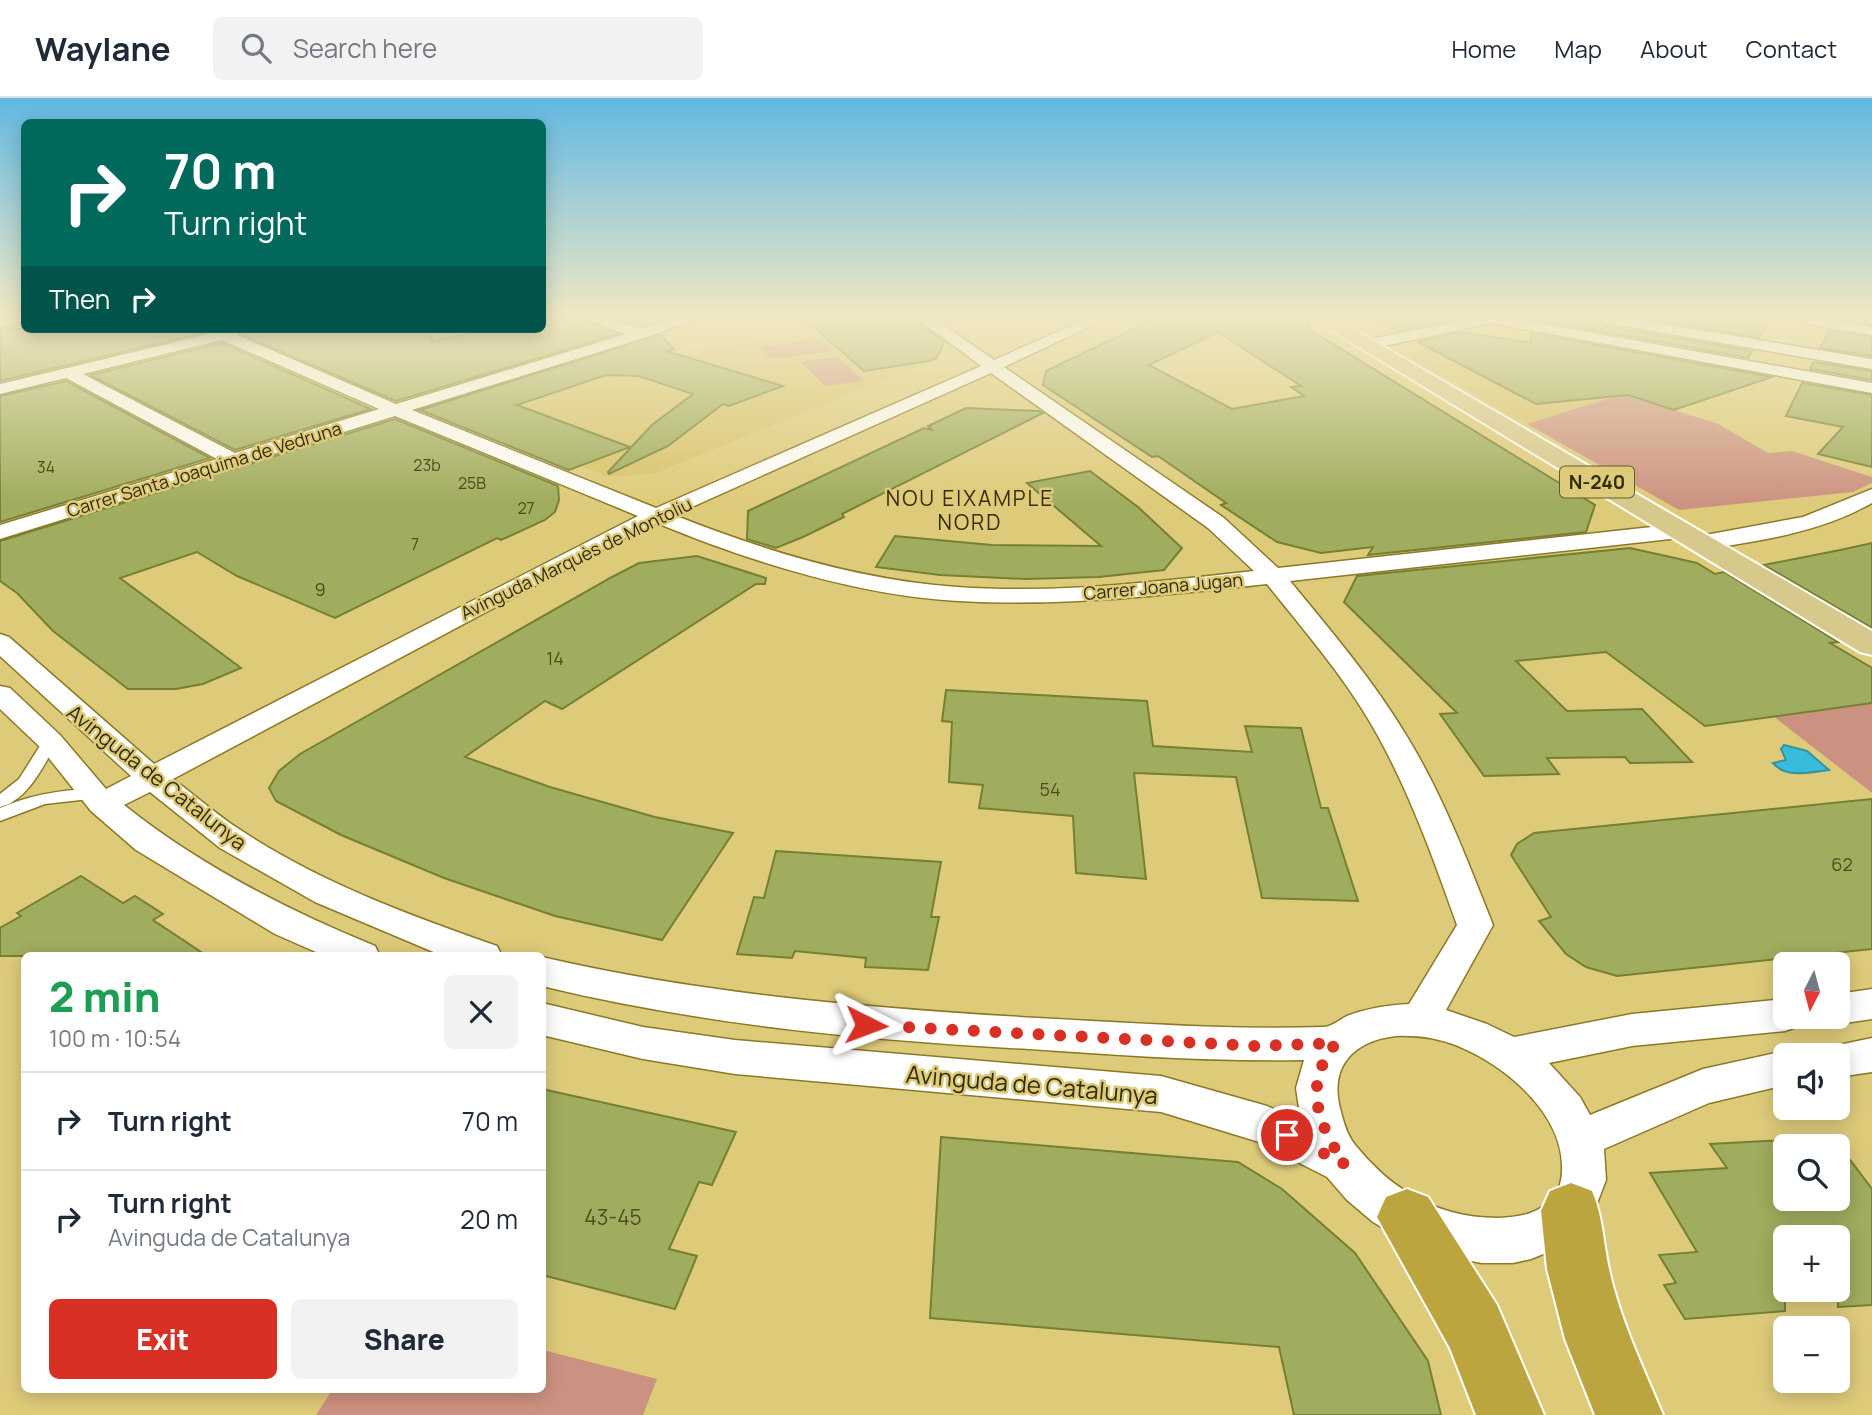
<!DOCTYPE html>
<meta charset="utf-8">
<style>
:root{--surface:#fff;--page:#f2f2f3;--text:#1f2937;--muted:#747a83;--line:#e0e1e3;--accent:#d93025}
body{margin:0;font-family:Manrope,sans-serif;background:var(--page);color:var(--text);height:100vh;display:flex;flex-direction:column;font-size:26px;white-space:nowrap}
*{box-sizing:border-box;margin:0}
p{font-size:23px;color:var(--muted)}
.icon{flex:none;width:38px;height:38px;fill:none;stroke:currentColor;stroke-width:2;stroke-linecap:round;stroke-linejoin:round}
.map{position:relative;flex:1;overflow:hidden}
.sheet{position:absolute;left:21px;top:854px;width:525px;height:441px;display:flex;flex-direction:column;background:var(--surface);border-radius:10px;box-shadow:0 4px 18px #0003}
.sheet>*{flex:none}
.banner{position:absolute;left:21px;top:21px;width:525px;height:214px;border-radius:10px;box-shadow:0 4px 18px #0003;background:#00695c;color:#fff;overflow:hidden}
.needle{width:46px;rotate:186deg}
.tools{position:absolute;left:1773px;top:854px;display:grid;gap:14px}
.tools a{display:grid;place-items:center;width:77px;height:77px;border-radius:10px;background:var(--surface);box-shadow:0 4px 18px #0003;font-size:35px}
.pin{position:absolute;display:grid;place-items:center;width:60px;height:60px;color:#fff;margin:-30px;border:4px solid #fff;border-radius:50%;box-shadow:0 2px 7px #0007}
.me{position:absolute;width:77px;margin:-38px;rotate:93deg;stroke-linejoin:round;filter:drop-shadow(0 0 5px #0008)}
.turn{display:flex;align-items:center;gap:24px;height:147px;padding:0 28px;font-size:32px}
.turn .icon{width:91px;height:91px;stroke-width:2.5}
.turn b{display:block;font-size:49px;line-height:60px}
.then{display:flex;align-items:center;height:66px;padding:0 28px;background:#0003;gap:14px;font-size:26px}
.round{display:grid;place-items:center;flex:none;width:74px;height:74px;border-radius:10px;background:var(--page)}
.overview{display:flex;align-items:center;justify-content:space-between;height:119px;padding:0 28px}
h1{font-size:42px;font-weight:800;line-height:52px;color:#1e9e55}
.button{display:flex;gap:14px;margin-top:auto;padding:14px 28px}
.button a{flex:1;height:80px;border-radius:10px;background:var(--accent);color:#fff;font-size:28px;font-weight:800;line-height:80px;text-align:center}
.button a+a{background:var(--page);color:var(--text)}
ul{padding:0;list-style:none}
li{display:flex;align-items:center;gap:21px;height:98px;padding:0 28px;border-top:2px solid var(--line)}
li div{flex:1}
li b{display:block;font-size:26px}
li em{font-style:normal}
header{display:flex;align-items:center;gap:42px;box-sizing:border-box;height:98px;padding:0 35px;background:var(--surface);border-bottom:2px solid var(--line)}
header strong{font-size:33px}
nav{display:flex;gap:38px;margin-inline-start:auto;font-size:24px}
.search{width:490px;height:63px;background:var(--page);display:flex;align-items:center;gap:18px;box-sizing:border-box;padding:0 24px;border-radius:10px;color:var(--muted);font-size:26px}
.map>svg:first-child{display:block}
.built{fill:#d8c369}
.green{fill:#cc9281}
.water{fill:#37bddb;stroke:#36929c;stroke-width:2}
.building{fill:#a0ac5e;stroke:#758032;stroke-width:2;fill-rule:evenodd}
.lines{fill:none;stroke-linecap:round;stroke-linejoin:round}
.service-casing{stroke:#8b7925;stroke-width:3}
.pedestrian-casing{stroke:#8b7925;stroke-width:3}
.minor-casing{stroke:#8b7925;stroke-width:3}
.primary-casing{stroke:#fff;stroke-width:4}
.motorway-casing{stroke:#fff;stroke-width:4}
.service{fill:#fff;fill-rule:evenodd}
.pedestrian{fill:#fff;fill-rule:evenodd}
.minor{fill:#fff;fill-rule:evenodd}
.primary{fill:#d7c98c;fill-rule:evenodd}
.motorway{fill:#bca53f;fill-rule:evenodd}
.route{stroke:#d93025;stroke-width:12;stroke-dasharray:0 21.6}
.labels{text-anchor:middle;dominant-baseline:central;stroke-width:5;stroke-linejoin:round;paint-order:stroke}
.far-number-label{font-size:16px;fill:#4f4c1e}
.far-street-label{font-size:18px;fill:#342c09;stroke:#decb7a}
.number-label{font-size:18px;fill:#4f4c1e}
.shield{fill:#decb7a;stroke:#675c2b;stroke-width:2}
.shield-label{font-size:19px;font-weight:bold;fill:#342c09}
.far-quarter-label{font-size:21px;letter-spacing:2px;fill:#342c09;stroke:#decb7a}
.street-label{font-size:21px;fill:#342c09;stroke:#decb7a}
.near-number-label{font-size:21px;fill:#4f4c1e}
.near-street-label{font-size:24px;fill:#342c09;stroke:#decb7a}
</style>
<header>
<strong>Waylane</strong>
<div class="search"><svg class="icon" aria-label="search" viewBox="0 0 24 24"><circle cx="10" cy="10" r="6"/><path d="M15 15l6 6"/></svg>Search here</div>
<nav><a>Home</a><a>Map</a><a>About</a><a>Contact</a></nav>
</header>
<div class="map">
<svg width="1872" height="1317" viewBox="0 0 1872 1317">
<rect width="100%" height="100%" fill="#decb7a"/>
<g class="built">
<polygon points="908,224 942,249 937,260 656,375 609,379 452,315 657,250 675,255"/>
<polygon points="1497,230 1503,230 1712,268 1527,326 1403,256"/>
</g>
<g class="green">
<polygon points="819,241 832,253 771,261 760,249"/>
<polygon points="837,259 864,283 825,288 801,264"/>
<polygon points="1623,296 1718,326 1768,355 1792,353 1872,379 1872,385 1853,394 1679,412 1527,326"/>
<polygon points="1872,605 1872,695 1773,618"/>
<polygon points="543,1252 657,1281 643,1317 316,1317 332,1292 542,1292"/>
</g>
<path class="water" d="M1784,647l23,6 22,19c-18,2 -43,9 -56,-7l13,-3 -5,-11z"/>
<g class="building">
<polygon points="542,221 585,221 618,236 396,303 240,236 237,231 431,231 432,244 485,231 542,231"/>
<polygon points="804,221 915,221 944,244 937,260 928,263 864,273"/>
<path d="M1154,221h156l-3,9 288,177 -9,27 -218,23 5,-8 -52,6 -44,-11 -56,-37 5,-2 -68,-47 -6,1 -109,-72 3,-14zM1218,234l83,54 -10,1 13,9 -72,13 -83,-44z"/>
<polygon points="1377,221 1422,221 1434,225 1398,233"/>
<polygon points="1533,221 1596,221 1606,228 1752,253 1748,260"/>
<polygon points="1650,221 1717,221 1738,225 1740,221 1770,221 1759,240"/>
<polygon points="5,231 200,231 203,235 0,283 0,232"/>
<polygon points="1829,232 1872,239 1872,258 1820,250"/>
<polygon points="1460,234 1531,245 1531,235 1772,279 1674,312 1628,297 1536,306 1418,244"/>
<polygon points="661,236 674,252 666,253 783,288 729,308 723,306 668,348 609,376 608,374 652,327 693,296 639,278 606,277 517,307 630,349 569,372 420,312"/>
<polygon points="222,245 371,311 235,352 90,277"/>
<polygon points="1813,264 1872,273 1872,282 1810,271"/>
<polygon points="66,283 210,360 0,424 0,298"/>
<polygon points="1802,285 1872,297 1872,369 1818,356 1843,329 1786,318"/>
<polygon points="966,310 1039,313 1043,315 842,416 844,419 803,439 776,450 747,441 748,413 924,330 932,332 928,328"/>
<polygon points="395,321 558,388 559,402 555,414 545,422 501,442 497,440 335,520 237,478 197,454 120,480 241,570 203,586 176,591 128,591 53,533 17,495 0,483 0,443"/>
<polygon points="1090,373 1138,409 1182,450 1164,472 1099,479 1025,481 940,477 876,469 895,438 992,447 1101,448 1027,385"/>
<polygon points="1872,445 1872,530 1764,467 1840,452"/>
<polygon points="1630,450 1697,465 1715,476 1724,474 1838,544 1830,545 1872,570 1872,605 1705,628 1606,554 1516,563 1567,613 1642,611 1692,664 1630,665 1625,659 1547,660 1559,676 1484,678 1440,616 1457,615 1344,504 1357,478"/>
<polygon points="697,458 766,480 765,486 756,486 562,611 545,603 465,659 550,689 655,719 733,735 662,842 555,818 444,780 341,737 276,703 269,690 279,673 300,656 612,479 639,465"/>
<polygon points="946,592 1147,603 1153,648 1252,654 1245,628 1301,630 1321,710 1328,710 1358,803 1262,800 1236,679 1134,675 1146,781 1076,775 1073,718 979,710 983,687 949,684 952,624 942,623"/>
<polygon points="1872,701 1872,851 1617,878 1586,869 1566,856 1539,823 1551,819 1511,757 1517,746 1534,735"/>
<polygon points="776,753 941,764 931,819 939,819 928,872 865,869 866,860 795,853 792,860 737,856 754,799 764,800"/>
<polygon points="81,778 123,805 135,798 163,816 153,822 207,858 0,858 0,830 21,818 17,815"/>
<polygon points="542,991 736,1034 712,1087 699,1084 669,1151 697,1158 675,1211 542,1177"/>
<polygon points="941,1039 1238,1064 1282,1091 1355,1155 1428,1263 1441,1317 1294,1317 1279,1249 930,1220"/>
<polygon points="1785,1042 1785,1101 1838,1101 1838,1046 1872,1091 1872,1207 1838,1209 1838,1139 1785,1139 1785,1213 1685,1221 1664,1187 1676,1185 1659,1157 1697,1154 1650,1075 1727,1070 1710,1046"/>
</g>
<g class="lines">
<defs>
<g id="service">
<path d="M50,638l8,5c-14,23 -29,59 -58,66v-13l19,-15 26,-41z"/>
<path d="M92,691l6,1 2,4 -2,4 -53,6 -45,17v-13c30,-13 59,-18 92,-19z"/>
</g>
<polygon id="pedestrian" points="1864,221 1872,221 1872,225"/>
<g id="minor">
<polygon points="0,221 24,221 0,230"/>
<path d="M587,221h23l31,10 32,-10h23l-49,18 -235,73 244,98 325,-142 -63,-47h17l59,41 92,-41h20l-102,48 220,151 54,50 401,-44 8,2 3,5 -3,5 -8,2 -389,43c41,50 83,99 116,154 37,60 61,125 87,190l-47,85 41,14 27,13 118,-23 153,-15v18h19l-5,9 -14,5 -153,15 -83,17 31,34 10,18 113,-46 82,-18 13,4h-13v30l-76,18 -105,46 2,31 -15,39 -12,15 -14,11 -34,14 -18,4h-31l-32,-6 -48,-18 -29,-17 -26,-22 -20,-23 -71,-36 -95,-29 -426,-38 -92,-15 -101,-24v-32l101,24 92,13 426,36 106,30 34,15 -5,-33 8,-28c-92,2 -183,-5 -275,-11 -164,-9 -326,-24 -487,-63v-29c164,38 328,51 495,61 95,5 191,12 286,9 9,0 16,-7 24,-11 20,-8 41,-11 62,-12l48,-79c-23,-65 -46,-129 -79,-189 -30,-55 -72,-103 -111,-152 -103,11 -205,23 -308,17 -99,-5 -211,-40 -302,-78l-34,16 -450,240c23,17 45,37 69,52 79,52 167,84 255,115l5,10h-59l-128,-54 -95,-54 -70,-56 -26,13c75,60 163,105 251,141l5,10h-55l-50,-22 -139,-84 -45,-39 -51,-64 -40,-38v-23l10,2 50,47 46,54 25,-13 -131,-120v-22l9,3 145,127 484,-248 -243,-100 -395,123v-14l217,-66 -151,-81 -66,16v-10l209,-50 -6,-5h30l5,4 -1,2 159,69 230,-70zM222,242l157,69 -144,44 -152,-79zM991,275l217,155 46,43c-98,11 -198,23 -297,16 -97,-7 -193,-36 -283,-72zM1396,938c21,-1 42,2 62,10 48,20 106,68 104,124 0,9 -2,17 -7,25 -15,19 -34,22 -57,23 -33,0 -63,-8 -91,-26 -20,-12 -37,-29 -51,-46 -8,-9 -12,-22 -15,-34 -13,-44 11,-71 55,-76z"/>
<polygon points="1469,221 1516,221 1872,285 1872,295 1491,225 1366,252 1358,247 1366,242"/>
<polygon points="1599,221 1633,221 1872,261 1872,271 1606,225"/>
<polygon points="1828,221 1872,229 1872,237 1807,226 1800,222"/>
<path d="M1872,391v14c-53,30 -113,38 -172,47l-8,-2 -3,-5 3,-5 8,-2 103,-19z"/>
<polygon points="1872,891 1872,921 1838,926 1824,922 1823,919 1838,919 1838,896"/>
<polygon points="1872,940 1872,974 1838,979 1838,957 1820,957 1824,950"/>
</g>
<polygon id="primary" points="1313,221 1336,221 1872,533 1872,557 1860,554"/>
<g id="motorway">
<path d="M1571,1085l21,8c11,26 11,51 17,78 11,51 34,98 54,146h-68l-30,-76 -18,-70 -6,-58 9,-20z"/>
<polygon points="1407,1091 1428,1099 1497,1207 1544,1317 1476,1317 1450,1250 1377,1119 1386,1099"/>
</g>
</defs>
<use href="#service" class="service-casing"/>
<use href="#pedestrian" class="pedestrian-casing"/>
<use href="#minor" class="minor-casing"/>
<use href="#primary" class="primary-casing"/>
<use href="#motorway" class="motorway-casing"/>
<use href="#service" class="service"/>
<use href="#pedestrian" class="pedestrian"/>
<use href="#minor" class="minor"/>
<use href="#primary" class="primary"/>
<use href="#motorway" class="motorway"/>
</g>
<linearGradient id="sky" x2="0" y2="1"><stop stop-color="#61b8e3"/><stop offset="0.54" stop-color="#f0e8c3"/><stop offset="1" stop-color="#f0e8c3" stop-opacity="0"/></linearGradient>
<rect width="1872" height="406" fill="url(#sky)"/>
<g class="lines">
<path class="route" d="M866,927l390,21 80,-3c-34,41 -18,82 9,121l-58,-29"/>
</g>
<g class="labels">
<g class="far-number-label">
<text x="427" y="367">23b</text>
<text x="46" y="369">34</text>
<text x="472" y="385">25B</text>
<text x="526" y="410">27</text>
<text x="415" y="446">7</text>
</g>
<g class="far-street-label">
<text transform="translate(204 371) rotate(-17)">Carrer Santa Joaquima de Vedruna</text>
<text transform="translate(576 460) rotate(-26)">Avinguda Marquès de Montoliu</text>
<text transform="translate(1163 488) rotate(-5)">Carrer Joana Jugan</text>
</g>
<g class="number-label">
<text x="320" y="491">9</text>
<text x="555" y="560">14</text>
<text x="1050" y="691">54</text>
<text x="1842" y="766">62</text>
</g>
<rect class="shield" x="1560" y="368.5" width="74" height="31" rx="5"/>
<g class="shield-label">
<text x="1597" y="384">N-240</text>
</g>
<g class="far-quarter-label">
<text x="970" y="400">NOU EIXAMPLE<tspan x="970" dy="24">NORD</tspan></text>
</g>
<g class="street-label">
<text transform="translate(157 679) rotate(38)">Avinguda de Catalunya</text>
</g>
<g class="near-number-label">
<text x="613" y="1119">43-45</text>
</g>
<g class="near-street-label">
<text transform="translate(1032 986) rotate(5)">Avinguda de Catalunya</text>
</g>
</g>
</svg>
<div class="tools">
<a><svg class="needle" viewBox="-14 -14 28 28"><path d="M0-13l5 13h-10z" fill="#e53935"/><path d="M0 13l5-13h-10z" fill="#747a83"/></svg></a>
<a><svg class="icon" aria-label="sound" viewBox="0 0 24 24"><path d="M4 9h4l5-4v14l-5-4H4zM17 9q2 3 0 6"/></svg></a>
<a><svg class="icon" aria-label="search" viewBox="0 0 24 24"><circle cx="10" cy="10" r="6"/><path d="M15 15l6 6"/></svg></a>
<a>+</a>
<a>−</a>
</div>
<div class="pin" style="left:1287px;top:1037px;background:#d93025"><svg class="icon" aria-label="arrive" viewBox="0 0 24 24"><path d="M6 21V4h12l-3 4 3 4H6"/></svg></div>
<svg class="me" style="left:866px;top:927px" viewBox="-20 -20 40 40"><path d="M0-17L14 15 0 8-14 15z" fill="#d93025" stroke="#fff" stroke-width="4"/></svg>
<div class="banner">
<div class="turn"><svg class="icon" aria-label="right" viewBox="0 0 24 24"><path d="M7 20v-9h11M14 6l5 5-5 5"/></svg><div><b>70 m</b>Turn right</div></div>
<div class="then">Then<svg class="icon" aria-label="right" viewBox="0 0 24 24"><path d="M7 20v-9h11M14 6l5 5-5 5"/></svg></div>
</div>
<section class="sheet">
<div class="overview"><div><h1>2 min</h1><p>100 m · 10:54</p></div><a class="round"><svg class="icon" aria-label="close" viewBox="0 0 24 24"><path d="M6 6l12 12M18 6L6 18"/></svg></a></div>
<ul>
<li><svg class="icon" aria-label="right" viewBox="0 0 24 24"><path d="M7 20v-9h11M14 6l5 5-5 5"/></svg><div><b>Turn right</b></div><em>70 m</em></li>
<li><svg class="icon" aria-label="right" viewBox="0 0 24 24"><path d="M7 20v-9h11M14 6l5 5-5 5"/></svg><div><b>Turn right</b><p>Avinguda de Catalunya</p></div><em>20 m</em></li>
</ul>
<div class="button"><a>Exit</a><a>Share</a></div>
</section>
</div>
